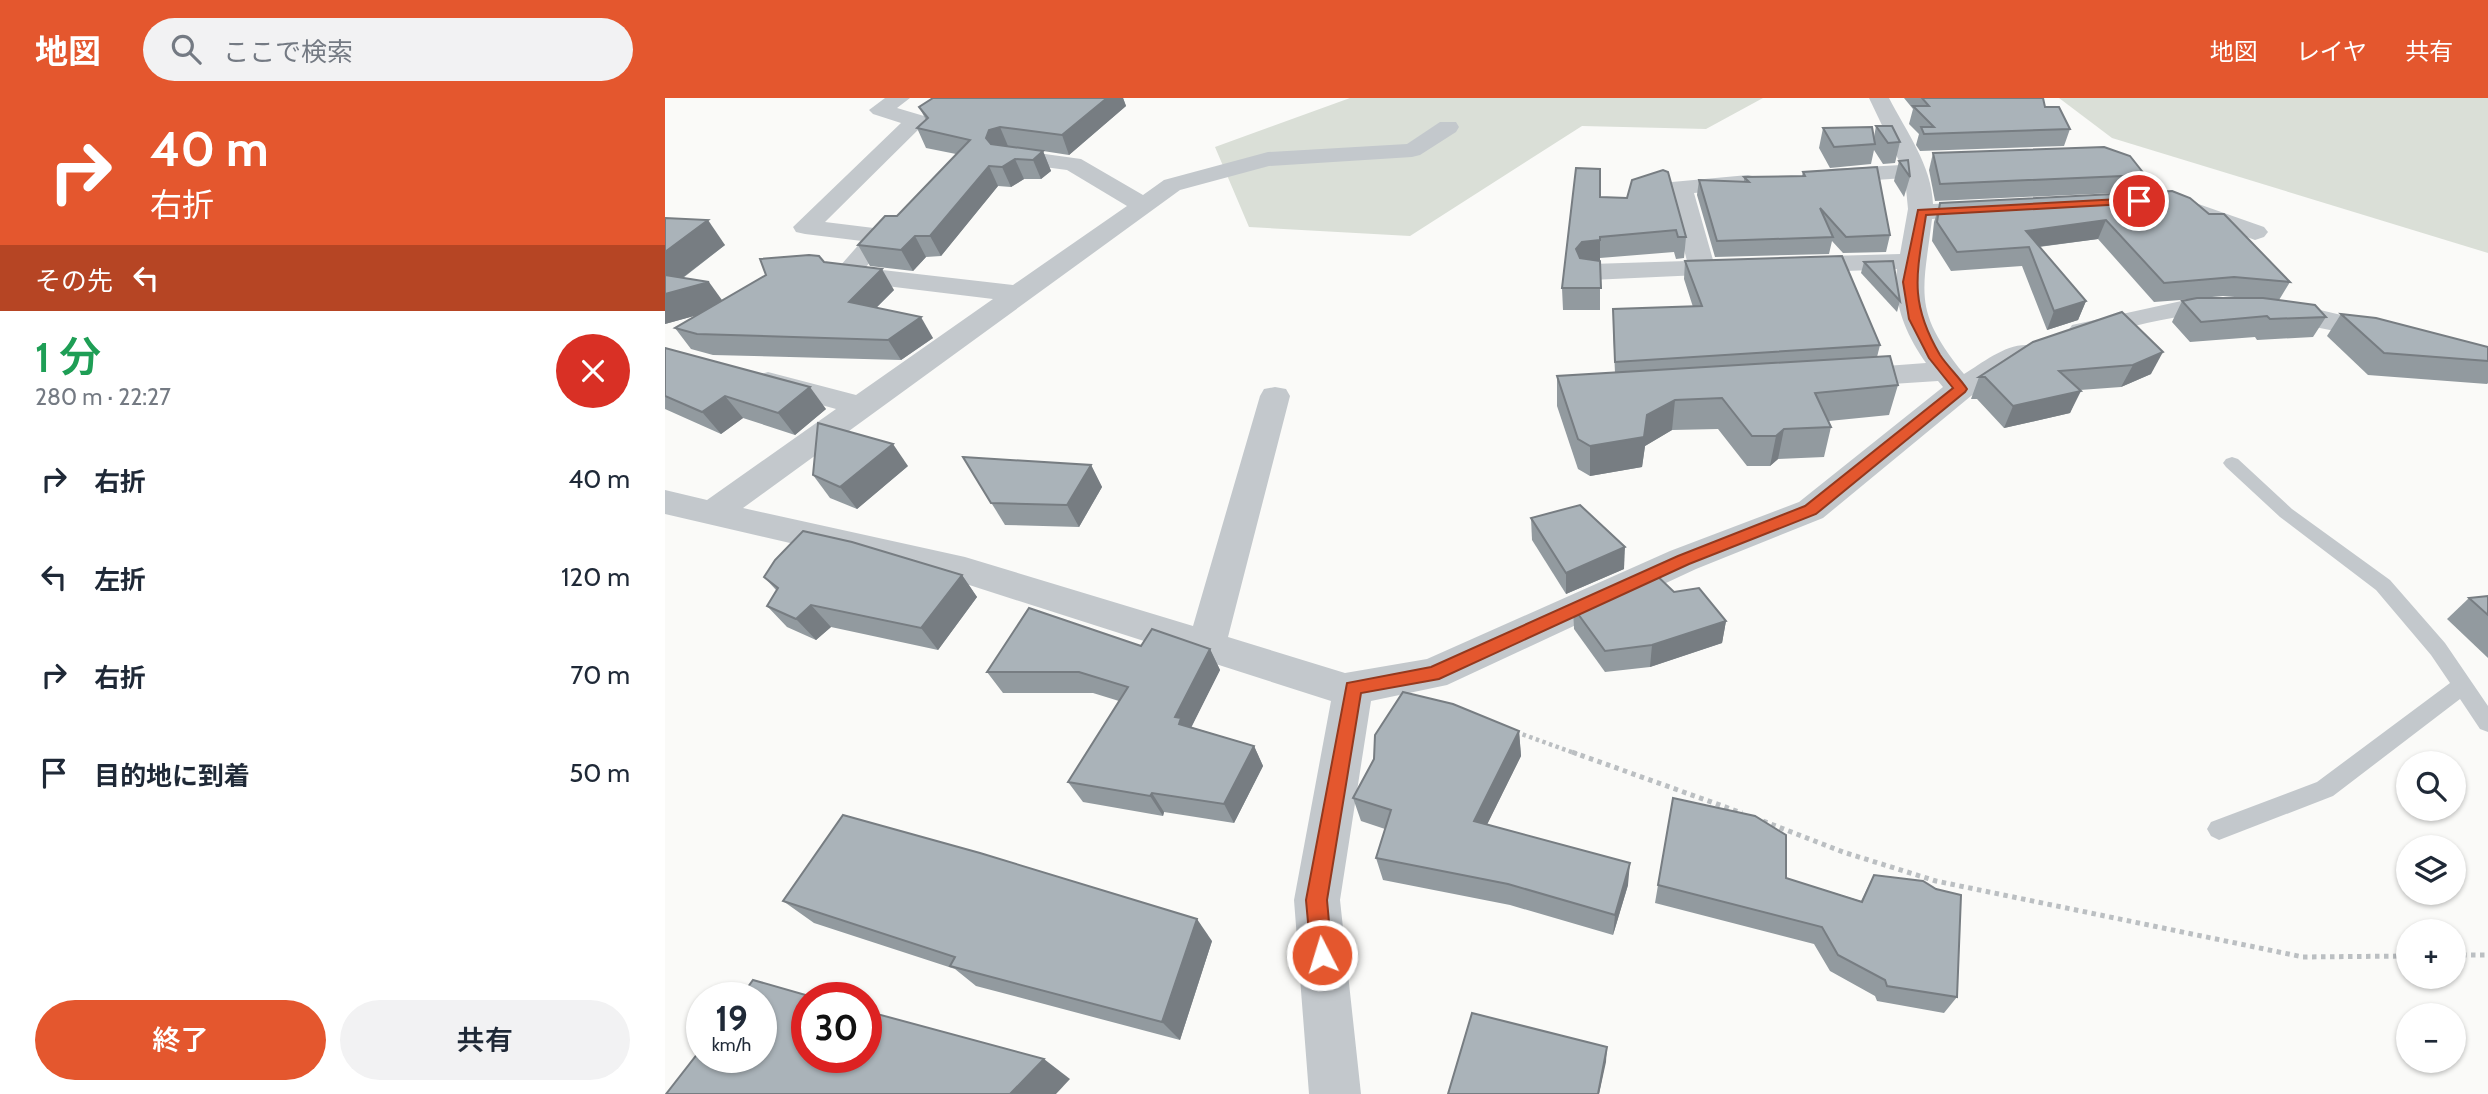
<!DOCTYPE html>
<html lang="ja">
<meta charset="utf-8">
<style>
:root{--surface:#fff;--page:#f2f2f3;--text:#1f2937;--muted:#747a83;--accent:#e4572e}
body{margin:0;font-family:Cabin,"Noto Sans JP",sans-serif;background:var(--page);color:var(--text);height:100vh;display:flex;flex-direction:column;font-size:26px;white-space:nowrap}
*{box-sizing:border-box;margin:0}
p{font-size:23px;color:var(--muted)}
.icon{flex:none;width:38px;height:38px;fill:none;stroke:currentColor;stroke-width:2;stroke-linecap:round;stroke-linejoin:round}
.map{position:relative;flex:1;overflow:hidden}
.sheet{display:flex;flex-direction:column;background:var(--surface);width:665px}
.sheet>*{flex:none}
.guide{background:#e4572e;color:#fff;overflow:hidden}
.controls{position:absolute;left:1731px;top:653px;display:grid;gap:14px}
.controls a{display:grid;place-items:center;width:70px;height:70px;border-radius:50%;background:var(--surface);box-shadow:0 2px 5px #0004;font-size:35px}
.speed{position:absolute;left:21px;top:884px;display:flex;gap:14px;font-size:35px;font-weight:700;text-align:center}
.speed>*{display:grid;place-content:center;width:91px;height:91px;border-radius:50%;background:var(--surface);box-shadow:0 2px 5px #0004;line-height:1}
.speed small{font-size:18px;font-weight:400}
.speed .limit{border:10px solid #d22;background:#fff;color:#111}
.pin{position:absolute;display:grid;place-items:center;width:60px;height:60px;color:#fff;margin:-30px;border:4px solid #fff;border-radius:50%;box-shadow:0 2px 7px #0007}
.me{position:absolute;width:77px;margin:-38px;rotate:355deg;stroke-linejoin:round;filter:drop-shadow(0 0 5px #0008)}
.turn{display:flex;align-items:center;gap:24px;height:147px;padding:0 35px;font-size:32px}
.turn .icon{width:91px;height:91px;stroke-width:2.5}
.turn b{display:block;font-size:49px;line-height:60px}
.then{display:flex;align-items:center;height:66px;padding:0 35px;background:#0003;gap:14px;font-size:26px}
.round{display:grid;place-items:center;flex:none;width:74px;height:74px;border-radius:37px;background:var(--page)}
.overview{display:flex;align-items:center;justify-content:space-between;height:119px;padding:0 35px}
h1{font-size:42px;font-weight:600;line-height:52px;color:#1e9e55}
.button{display:flex;gap:14px;margin-top:auto;padding:14px 35px}
.button a{flex:1;height:80px;border-radius:42px;background:var(--accent);color:#fff;font-size:28px;font-weight:600;line-height:80px;text-align:center}
.button a+a{background:var(--page);color:var(--text)}
ul{padding:0;list-style:none}
li{display:flex;align-items:center;gap:21px;height:98px;padding:0 35px}
li div{flex:1}
li b{display:block;font-size:26px}
li em{font-style:normal}
header{display:flex;align-items:center;gap:42px;box-sizing:border-box;height:98px;padding:0 35px;background:var(--accent);color:#fff}
header strong{font-size:33px}
nav{display:flex;gap:38px;margin-inline-start:auto;font-size:24px}
.search{width:490px;height:63px;background:var(--page);display:flex;align-items:center;gap:18px;box-sizing:border-box;padding:0 24px;border-radius:38px;color:var(--muted);font-size:26px}
main{display:flex;flex:1;min-height:0}
.map>svg:first-child{display:block}
.green{fill:#dadfd7}
.lines{fill:none;stroke-linecap:round;stroke-linejoin:round}
.path-far1{stroke:#bbbfc2;stroke-width:4.5;stroke-dasharray:3.5 3.5;stroke-linecap:butt}
.path{stroke:#bbbfc2;stroke-width:5;stroke-dasharray:4.5 4.5;stroke-linecap:butt}
.lane{fill:#c3c8cc;fill-rule:evenodd}
.street{fill:#c3c8cc;fill-rule:evenodd}
.wall{fill:#929a9f;fill-rule:evenodd}
.shaded-wall{fill:#777d82}
.building{fill:#aab3b9;stroke:#777d82;stroke-width:2}
.route{fill:#e4572e;stroke:#94391e;stroke-width:2}
</style>
<header>
<strong>地図</strong>
<div class="search"><svg class="icon" aria-label="search" viewBox="0 0 24 24"><circle cx="10" cy="10" r="6"/><path d="M15 15l6 6"/></svg>ここで検索</div>
<nav><a>地図</a><a>レイヤ</a><a>共有</a></nav>
</header>
<main>
<section class="sheet">
<div class="guide">
<div class="turn"><svg class="icon" aria-label="right" viewBox="0 0 24 24"><path d="M7 20v-9h11M14 6l5 5-5 5"/></svg><div><b>40 m</b>右折</div></div>
<div class="then">その先<svg class="icon" aria-label="left" viewBox="0 0 24 24"><path d="M17 20v-9H6M10 6l-5 5 5 5"/></svg></div>
</div>
<div class="overview"><div><h1>1 分</h1><p>280 m · 22:27</p></div><a class="round" style="background:#d93025;color:#fff"><svg class="icon" aria-label="close" viewBox="0 0 24 24"><path d="M6 6l12 12M18 6L6 18"/></svg></a></div>
<ul>
<li><svg class="icon" aria-label="right" viewBox="0 0 24 24"><path d="M7 20v-9h11M14 6l5 5-5 5"/></svg><div><b>右折</b></div><em>40 m</em></li>
<li><svg class="icon" aria-label="left" viewBox="0 0 24 24"><path d="M17 20v-9H6M10 6l-5 5 5 5"/></svg><div><b>左折</b></div><em>120 m</em></li>
<li><svg class="icon" aria-label="right" viewBox="0 0 24 24"><path d="M7 20v-9h11M14 6l5 5-5 5"/></svg><div><b>右折</b></div><em>70 m</em></li>
<li><svg class="icon" aria-label="arrive" viewBox="0 0 24 24"><path d="M6 21V4h12l-3 4 3 4H6"/></svg><div><b>目的地に到着</b></div><em>50 m</em></li>
</ul>
<div class="button"><a>終了</a><a>共有</a></div>
</section>
<div class="map">
<svg width="1823" height="996" viewBox="0 0 1823 996">
<rect width="100%" height="100%" fill="#fafaf8"/>
<g class="green">
<polygon points="685,0 1098,0 1041,31 917,28 745,138 584,129 550,49"/>
<polygon points="1394,0 1823,0 1823,155 1447,40"/>
</g>
<g class="lines">
<polyline class="path-far1" points="851,634 912,656"/>
<g class="path">
<polyline points="907,654 1077,715"/>
<polyline points="1098,723 1178,754 1271,783 1638,859 1743,858"/>
<polyline points="1788,857 1823,857"/>
</g>
<polygon class="lane" points="1567,359 1573,361 1627,411 1725,482 1780,545 1823,608 1823,634 1815,631 1795,601 1668,698 1554,742 1546,738 1542,731 1546,724 1652,684 1785,585 1766,557 1711,492 1615,419 1561,369 1558,365 1561,361"/>
<g class="street">
<path d="M220,0h25l-13,10 27,8 3,5 -102,101 65,8 4,5 -29,33 148,17 114,-79 -60,-36 -67,-9 -3,-5 3,-5 8,-2 73,10 62,36 21,-15 104,-28 139,-8 33,-22h16l3,5 -3,5 -36,23 -8,2 -143,9 -89,24 -437,318 222,49 228,69 67,-230 4,-7 11,-2 11,2 4,7 -62,241 117,36 82,-14 243,-108 129,-49 144,-115 -5,-6 -92,6 -11,-3 -4,-6 4,-6 11,-3 80,-6c-20,-29 -33,-58 -29,-94l-102,4 -9,-2 -4,-6 4,-6 9,-2 105,-3 8,-45 -3,-31 -74,5 -8,-2 -4,-5 4,-5 8,-2 70,-4 -32,-67h20c17,33 43,68 44,106l54,-3 9,2 3,5 -3,5 -9,2 -55,4c-9,74 -20,91 32,155 20,-12 46,-34 70,-28l4,6 -4,6 -63,38 -148,122 -127,51 -249,116 -76,16 -31,199 21,194h-52l-15,-194 37,-199 -368,-118 -298,-69v-24l42,10 129,-91 -79,-22 -4,-6 4,-6 11,-3 88,23 137,-96 -156,-19 -4,-6 29,-33 -57,-7 -9,-2 -3,-5 108,-104 -28,-9 -4,-4z"/>
<polygon points="1083,77 1091,79 1095,84 1091,89 1029,95 1048,162 1078,163 1082,169 1078,175 926,182 917,180 913,174 917,168 926,166 1022,163 1003,89 1007,84"/>
<polygon points="1522,102 1599,129 1603,134 1599,139 1590,142 1513,114 1510,109 1513,104"/>
<path d="M1521,202h65l65,9 80,19 4,6 -4,6 -10,3c-65,-16 -130,-31 -198,-27 -35,3 -72,16 -106,23l-10,-2 -4,-6 4,-6z"/>
</g>
</g>
<g class="wall">
<polygon points="268,0 458,0 461,8 404,57 378,53 386,73 376,81 359,81 346,89 333,88 276,158 261,159 248,173 205,168 193,147 232,118 291,56 261,50 252,30 261,22 254,9"/>
<polygon points="1239,0 1378,0 1380,9 1405,31 1399,48 1255,53 1251,47 1254,36 1244,26 1248,11"/>
<polygon points="1211,28 1235,44 1230,65 1218,66 1209,52 1206,66 1165,70 1154,50 1158,30 1209,39"/>
<polygon points="1268,55 1480,77 1472,94 1270,103 1264,72"/>
<polygon points="1234,63 1245,79 1239,99 1229,83"/>
<polygon points="1138,74 1225,137 1221,154 1178,155 1167,143 1164,156 1050,159 1032,97 1034,82 1079,84 1079,79 1137,78"/>
<path d="M1507,93l118,91 -11,18 47,17 -13,20 -56,3 -2,-3 -65,5 -18,-20 10,-21 12,-2 -40,3 -56,-63 -59,8 47,54 -8,19 -31,10 -25,-64 -71,5 -19,-30 2,-19 6,-19zM1558,198l23,2h-45z"/>
<polygon points="935,99 962,100 1021,139 1019,160 1011,161 1009,154 935,160 935,212 898,212 897,190"/>
<polygon points="0,120 60,147 18,180 57,203 159,164 229,192 212,209 268,240 236,262 48,257 26,251 10,230 32,217 0,226"/>
<polygon points="1020,163 1215,247 1212,259 1233,287 1224,317 1164,323 1166,329 1159,359 1113,361 1105,368 1082,368 1053,331 1007,332 980,348 977,369 925,378 913,371 892,308 892,278 950,275 948,229 948,211 1028,209 1019,181"/>
<polygon points="1199,164 1235,203 1232,214 1196,175"/>
<polygon points="1457,214 1486,276 1456,289 1415,292 1405,315 1339,330 1312,301 1306,301 1314,279"/>
<polygon points="1676,216 1823,249 1823,285 1822,286 1703,277 1662,238"/>
<polygon points="0,250 161,311 130,337 78,320 56,336 0,311"/>
<polygon points="298,359 426,367 437,389 414,429 340,427"/>
<polygon points="243,368 192,411 165,400 148,377"/>
<polygon points="866,420 959,471 901,496 867,442"/>
<polygon points="297,477 312,499 273,552 166,529 151,542 122,529 102,508 112,493 99,479"/>
<polygon points="1009,494 1061,523 1057,545 985,569 940,574 909,531 908,509"/>
<polygon points="1823,498 1823,560 1782,521 1804,500"/>
<polygon points="476,548 545,551 555,572 526,629 589,648 598,668 569,725 499,714 498,718 418,704 403,684 454,603 428,595 338,595 322,574"/>
<polygon points="854,633 856,658 822,726 963,787 948,837 845,807 718,782 711,760 720,731 696,723 688,700"/>
<polygon points="1209,777 1292,899 1279,915 1212,903 1210,898 1165,873 1149,846 990,805 993,787 1121,780 1196,803"/>
<polygon points="118,803 547,843 515,942 311,888 290,871 149,825"/>
</g>
<g class="shaded-wall">
<polygon points="442,0 458,0 461,8 404,57 397,37"/>
<polygon points="335,29 343,48 330,59 321,40 324,32"/>
<polygon points="378,53 386,73 376,81 368,62"/>
<polygon points="350,61 359,81 346,89 337,69"/>
<polygon points="324,68 333,88 276,158 265,138"/>
<polygon points="43,122 60,147 0,193 0,154"/>
<polygon points="1441,122 1433,141 1364,150 1361,133"/>
<polygon points="250,138 261,159 248,173 236,152"/>
<polygon points="935,142 935,163 916,165 911,151 917,144"/>
<polygon points="217,171 229,192 197,224 184,204"/>
<polygon points="44,184 62,209 0,226 0,196"/>
<polygon points="1421,203 1413,222 1382,232 1389,213"/>
<polygon points="256,219 268,240 236,262 223,242"/>
<polygon points="1498,254 1486,276 1456,289 1468,267"/>
<polygon points="145,289 161,311 130,337 113,315"/>
<polygon points="1416,293 1405,315 1339,330 1348,308"/>
<polygon points="60,298 78,320 56,336 37,314"/>
<polygon points="1010,302 1007,332 980,348 977,369 925,378 925,348"/>
<polygon points="1119,331 1113,361 1105,368 1111,338"/>
<polygon points="228,346 243,368 192,411 175,389"/>
<polygon points="426,367 437,389 414,429 402,407"/>
<polygon points="960,449 959,471 901,496 901,475"/>
<polygon points="297,477 312,499 273,552 256,530"/>
<polygon points="146,507 166,529 151,542 131,521"/>
<polygon points="1061,523 1057,545 985,569 987,547"/>
<polygon points="545,551 555,572 524,634 525,646 510,619"/>
<polygon points="854,633 856,658 813,745 809,723"/>
<polygon points="589,648 598,668 569,725 559,706"/>
<polygon points="487,695 499,714 498,718 485,698"/>
<polygon points="965,765 963,787 948,837 950,817"/>
<polygon points="532,821 547,843 515,942 497,924"/>
<polygon points="942,949 941,964 934,996 933,996"/>
<polygon points="379,961 405,981 391,996 345,996"/>
</g>
<g class="building">
<polygon points="268,0 442,0 397,37 335,29 324,32 321,40 326,46 378,53 368,62 350,61 337,69 324,68 265,138 250,138 236,152 193,147 220,118 232,118 305,42 252,30 263,20 254,9"/>
<polygon points="1257,0 1378,0 1380,9 1394,9 1405,31 1259,36 1256,29 1269,29 1248,8 1264,8"/>
<polygon points="1211,28 1227,28 1235,44 1223,45"/>
<polygon points="1207,29 1210,46 1169,49 1158,30"/>
<polygon points="1439,49 1465,58 1480,77 1275,86 1268,55"/>
<polygon points="1243,62 1245,79 1234,63"/>
<polygon points="1212,69 1225,137 1181,139 1155,110 1168,139 1052,143 1034,82 1084,84 1079,79 1140,78 1138,74"/>
<polygon points="911,70 935,71 935,99 962,100 967,82 998,72 1003,74 1021,139 1013,139 1011,132 935,139 935,142 917,144 911,151 915,160 935,163 936,190 897,190"/>
<polygon points="1507,93 1525,100 1544,116 1559,116 1625,184 1569,179 1499,185 1441,122 1361,133 1421,203 1389,213 1364,149 1292,154 1272,124 1275,105"/>
<polygon points="0,120 43,122 0,154"/>
<polygon points="144,157 154,158 159,164 217,171 184,204 256,219 223,242 32,236 10,230 101,177 95,161"/>
<polygon points="1177,158 1215,247 950,264 948,211 1037,208 1020,163"/>
<polygon points="1228,163 1235,203 1199,164"/>
<polygon points="0,177 44,184 0,196"/>
<polygon points="1532,200 1598,200 1650,207 1661,219 1605,221 1602,218 1536,224 1517,203"/>
<polygon points="1457,214 1498,254 1468,267 1394,273 1416,293 1348,308 1320,279 1314,279 1368,244"/>
<polygon points="1676,216 1711,220 1823,249 1823,263 1719,255"/>
<polygon points="0,250 145,289 113,315 60,298 37,314 0,298"/>
<polygon points="1225,258 1233,287 1150,295 1166,329 1119,331 1111,338 1087,338 1057,300 1010,302 982,317 979,339 925,348 913,341 892,278"/>
<polygon points="153,325 228,346 175,389 148,377"/>
<polygon points="298,359 426,367 402,407 326,405"/>
<polygon points="915,407 960,449 901,475 866,420"/>
<polygon points="138,433 187,444 297,477 256,530 146,507 131,521 102,508 113,490 99,479 110,462"/>
<polygon points="987,473 1009,494 1034,490 1061,523 987,547 940,553 908,509"/>
<polygon points="1823,498 1823,517 1804,500"/>
<polygon points="364,510 476,548 487,531 545,551 510,619 516,620 514,626 589,648 559,706 487,695 485,698 403,684 463,589 414,574 322,574"/>
<polygon points="738,594 788,606 854,633 809,723 965,765 950,817 843,786 711,760 726,712 688,700 709,661 710,637"/>
<polygon points="1008,700 1090,718 1121,737 1121,780 1197,804 1209,777 1258,783 1271,791 1296,797 1292,899 1222,888 1220,882 1173,857 1157,829 993,787"/>
<polygon points="178,717 315,755 532,821 497,924 285,868 290,859 118,803"/>
<polygon points="88,882 151,900 142,900 142,959 201,959 201,913 379,961 345,996 1,996 37,950 37,959 96,959 96,900 75,900"/>
<polygon points="807,915 942,949 933,996 783,996"/>
</g>
<path class="route" d="M1474,100l4,1v4l-217,12c-9,58 -18,86 14,140 8,12 19,22 27,34l-2,3 -149,122 -127,50 -250,115 -78,14 -34,207 5,55 -3,8 -7,3 -8,-3 -3,-8 -5,-55 41,-217 84,-16 247,-111 127,-50 148,-118 -24,-30 -20,-39 -6,-37 15,-72z"/>
</svg>
<div class="controls">
<a><svg class="icon" aria-label="search" viewBox="0 0 24 24"><circle cx="10" cy="10" r="6"/><path d="M15 15l6 6"/></svg></a>
<a><svg class="icon" aria-label="layers" viewBox="0 0 24 24"><path d="M12 4l9 5-9 5-9-5zM3 14l9 5 9-5"/></svg></a>
<a>+</a>
<a>−</a>
</div>
<div class="speed"><div>19<small>km/h</small></div><div class="limit">30</div></div>
<div class="pin" style="left:1474px;top:103px;background:#d93025"><svg class="icon" aria-label="arrive" viewBox="0 0 24 24"><path d="M6 21V4h12l-3 4 3 4H6"/></svg></div>
<svg class="me" style="left:657px;top:857px" viewBox="-20 -20 40 40"><circle r="17" fill="#e4572e" stroke="#fff" stroke-width="3"/><path d="M0-11L8 9 0 5-8 9z" fill="#fff"/></svg>
</div>
</main>
